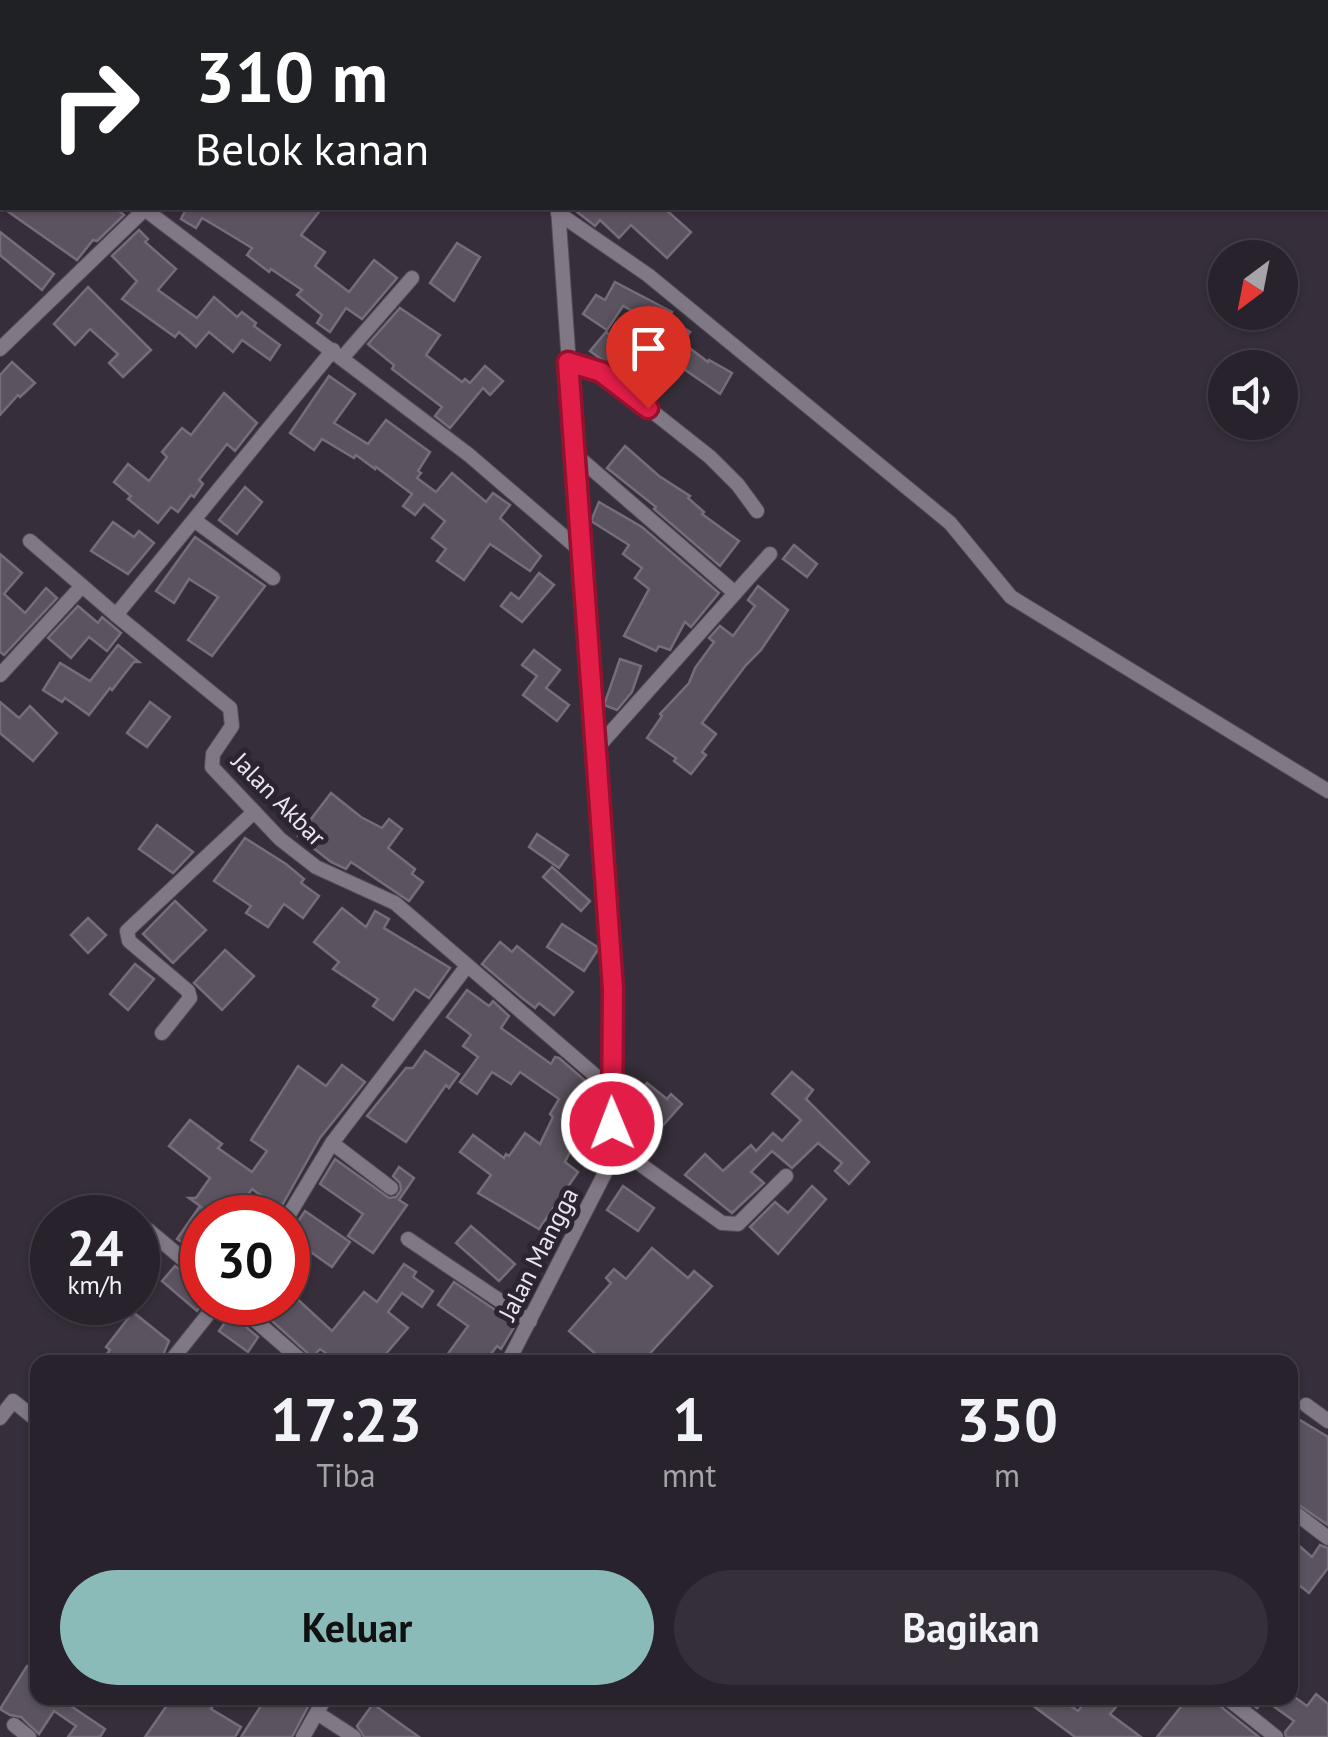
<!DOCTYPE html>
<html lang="id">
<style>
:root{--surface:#28222c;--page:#342f38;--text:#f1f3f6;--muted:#a5a4a9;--line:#443f48;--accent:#8bbbb9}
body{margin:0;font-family:"PT Sans",sans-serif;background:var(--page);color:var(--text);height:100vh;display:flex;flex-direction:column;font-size:38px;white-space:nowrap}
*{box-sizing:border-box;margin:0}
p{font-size:32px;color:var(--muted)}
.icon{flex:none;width:55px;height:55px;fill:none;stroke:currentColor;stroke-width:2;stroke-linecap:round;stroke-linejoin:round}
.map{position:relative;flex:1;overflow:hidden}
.details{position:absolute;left:30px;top:1355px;width:1268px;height:350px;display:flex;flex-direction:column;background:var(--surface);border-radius:20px;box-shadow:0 2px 8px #0004,0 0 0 2px var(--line)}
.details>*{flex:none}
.hud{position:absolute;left:0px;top:0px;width:1330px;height:210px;box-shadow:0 2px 8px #0004,0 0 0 2px var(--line);background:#202124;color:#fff;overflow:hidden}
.needle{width:65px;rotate:212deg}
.tools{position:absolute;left:1208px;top:240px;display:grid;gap:20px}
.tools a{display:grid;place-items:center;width:90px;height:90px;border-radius:50%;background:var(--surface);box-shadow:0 2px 8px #0004,0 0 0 2px var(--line);font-size:50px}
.speed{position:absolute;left:30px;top:1195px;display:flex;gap:20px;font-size:50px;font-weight:700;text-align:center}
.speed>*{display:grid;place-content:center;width:130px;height:130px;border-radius:50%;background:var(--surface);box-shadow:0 2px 8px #0004,0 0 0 2px var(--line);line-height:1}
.speed small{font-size:25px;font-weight:400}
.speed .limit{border:15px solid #d22;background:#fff;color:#111}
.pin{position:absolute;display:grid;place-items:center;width:85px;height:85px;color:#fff;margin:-102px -42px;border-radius:50% 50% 50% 0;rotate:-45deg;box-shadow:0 0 10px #0007}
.pin .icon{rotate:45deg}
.me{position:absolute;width:110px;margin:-55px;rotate:359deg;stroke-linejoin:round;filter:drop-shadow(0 0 8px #0008)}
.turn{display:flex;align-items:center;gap:35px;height:210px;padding:0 30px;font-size:45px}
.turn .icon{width:130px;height:130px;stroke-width:2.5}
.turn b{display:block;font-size:70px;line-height:85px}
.eta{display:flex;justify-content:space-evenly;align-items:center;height:170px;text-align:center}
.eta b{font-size:60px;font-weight:700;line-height:70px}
.action{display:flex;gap:20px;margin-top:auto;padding:20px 30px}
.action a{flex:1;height:115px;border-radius:60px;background:var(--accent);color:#111;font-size:40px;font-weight:700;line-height:115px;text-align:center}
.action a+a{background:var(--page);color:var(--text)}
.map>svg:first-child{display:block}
.building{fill:#5b535f;stroke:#766d7a;stroke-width:2.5}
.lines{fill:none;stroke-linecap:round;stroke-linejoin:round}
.street-casing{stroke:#534c56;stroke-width:16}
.street{stroke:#817885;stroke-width:14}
.route-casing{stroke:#92132f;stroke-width:25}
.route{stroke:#e11d48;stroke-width:18}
.labels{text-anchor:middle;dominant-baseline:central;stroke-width:10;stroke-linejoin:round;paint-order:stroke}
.street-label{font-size:25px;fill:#ebe6ee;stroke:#2c2430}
</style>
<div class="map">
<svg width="1328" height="1737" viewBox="0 0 1328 1737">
<rect width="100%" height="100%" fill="#362e3a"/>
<g class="building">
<polygon points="3,208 116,208 124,215 97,241 93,240 77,260"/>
<polygon points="184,208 322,208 301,235 325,252 315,266 349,292 374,260 397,278 362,319 346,308 330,332 317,323 322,315 297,295 302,290 271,269 269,272 247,255 252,248 219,228 202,218 196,228 181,219 186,209"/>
<polygon points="572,208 664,208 691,232 667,258 631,225 619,238 600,220 595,226"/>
<polygon points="139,230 148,239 145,242 176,269 158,290 197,318 214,297 237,317 242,312 256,323 254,326 280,345 270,360 242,340 233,352 209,332 196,347 179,332 175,337 122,299 137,281 112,256"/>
<polygon points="0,232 54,274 42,290 0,255"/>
<polygon points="457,243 480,257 454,301 430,283"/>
<polygon points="615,282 672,312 668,318 690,332 683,343 708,362 709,360 732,373 720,394 678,365 684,358 638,331 647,319 623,306 607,330 583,314 596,295 605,300"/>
<polygon points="88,287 151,350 123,377 109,363 118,354 90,329 75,345 54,324"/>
<polygon points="400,308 440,335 426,355 462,382 465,379 470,383 485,366 503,381 490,395 483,388 450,428 435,416 442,407 392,369 394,365 368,344"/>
<polygon points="606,332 634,354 620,373 590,351"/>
<polygon points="12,362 35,383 20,397 18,395 0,415 0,375"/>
<polygon points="329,376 355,394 334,423 368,444 386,420 430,452 418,471 421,473 417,478 436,492 452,473 486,502 493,493 510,505 500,518 541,556 530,571 490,544 464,580 437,561 446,549 432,538 445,521 424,504 415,515 403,506 412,494 376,467 375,469 356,455 354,458 322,439 314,450 290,433"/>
<polygon points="224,393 257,423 235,451 227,444 199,480 203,484 194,497 191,495 178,512 171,507 158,523 128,499 131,496 114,482 128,464 149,481 167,457 162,452 182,428 191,435"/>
<polygon points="625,446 659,476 690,496 688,498 704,512 702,514 739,541 720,566 654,509 656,507 607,468"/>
<polygon points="245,487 262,502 237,534 219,520"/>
<polygon points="599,502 642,527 719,593 691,627 685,622 670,650 659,646 656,651 624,636 649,589 635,578 642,568 623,554 629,545 591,521"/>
<polygon points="113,522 134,537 139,531 154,543 128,574 91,551"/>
<polygon points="195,537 265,586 212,656 188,640 218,597 189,579 174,603 156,591"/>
<polygon points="794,545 817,564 807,577 783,559"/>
<polygon points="0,554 22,573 4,594 25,613 46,588 57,598 4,655 0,652"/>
<polygon points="539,573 554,585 522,622 501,606 511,593 519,599"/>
<polygon points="758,586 788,610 761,650 746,665 702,723 716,734 702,752 706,755 691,774 674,761 676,758 647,738 662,716 660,714 689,683 695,668 714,642 709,638 720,626 733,636 755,606 748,600"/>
<polygon points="78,606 98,623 102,617 121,633 107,651 89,637 71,658 48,638"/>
<polygon points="118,645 139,662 134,662 112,690 110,688 89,715 65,698 62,702 43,690 60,663 90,681"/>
<polygon points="534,650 560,670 546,688 569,705 557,721 523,695 537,676 522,665"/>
<polygon points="620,659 641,666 632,692 617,710 604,705"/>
<polygon points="0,702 19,718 30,706 57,733 33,761 0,733"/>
<polygon points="150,702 170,717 147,747 127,733"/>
<polygon points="331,793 361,817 382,828 389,819 402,829 388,848 415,869 412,874 423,882 409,901 351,862 346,869 331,862 298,836"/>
<polygon points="157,825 193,852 173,873 139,849"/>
<polygon points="537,834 568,855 559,868 529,847"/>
<polygon points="245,838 286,864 304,879 301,883 319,896 303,918 284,904 268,927 246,913 251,906 214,881"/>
<polygon points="552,867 590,901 581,911 543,877"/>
<polygon points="175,901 206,930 173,963 143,934"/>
<polygon points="342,908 366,927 375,911 389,919 384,928 450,968 429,998 415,989 393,1020 373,1006 378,999 333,969 339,962 314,942"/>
<polygon points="88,918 106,935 88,953 71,935"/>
<polygon points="562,924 599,948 584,971 547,947"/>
<polygon points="500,942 512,952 517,946 573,992 554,1015 539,1003 535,1008 522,998 482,964"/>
<polygon points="225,950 254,976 222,1010 194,983"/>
<polygon points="135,964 154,979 128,1010 110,994"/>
<polygon points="467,990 489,1006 493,1001 509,1016 501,1028 551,1064 555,1057 559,1058 589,1084 575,1106 588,1114 575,1135 578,1136 565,1162 578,1172 539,1229 478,1193 491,1175 460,1152 473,1135 504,1158 506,1154 509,1156 525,1133 540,1144 553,1117 550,1114 559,1099 520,1072 511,1084 492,1072 477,1094 460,1082 478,1057 463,1046 471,1035 447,1017"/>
<polygon points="425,1051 459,1074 449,1088 446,1085 406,1142 367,1116 406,1068 413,1068"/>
<polygon points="342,1065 365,1082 320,1138 280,1209 252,1189 240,1206 228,1197 214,1216 202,1208 202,1241 195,1251 177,1239 200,1206 189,1198 196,1198 210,1178 169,1146 190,1120 222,1144 218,1148 252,1172 267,1151 251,1140 298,1066 326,1086"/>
<polygon points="792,1072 813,1090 806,1099 869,1162 849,1184 835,1171 842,1163 818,1143 792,1168 772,1151 751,1172 764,1183 732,1213 685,1175 705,1154 723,1171 751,1145 756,1151 773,1133 782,1141 801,1120 772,1094"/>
<polygon points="647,1083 667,1099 671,1094 682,1104 656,1133 626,1108"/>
<polygon points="335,1159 389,1198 396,1197 401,1190 400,1183 393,1176 399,1167 414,1178 399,1200 407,1205 373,1253 348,1236 363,1214 320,1184"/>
<polygon points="623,1186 654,1208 638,1231 607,1210"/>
<polygon points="812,1186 826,1199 778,1254 750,1227 775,1202 788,1213"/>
<polygon points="305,1211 350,1242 332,1267 288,1236"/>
<polygon points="471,1226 515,1264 499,1281 456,1243"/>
<polygon points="652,1248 688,1278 694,1271 712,1286 642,1362 605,1362 569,1331 611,1283 606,1278 614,1269 626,1279"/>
<polygon points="404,1264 416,1272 413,1277 433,1291 422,1307 402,1293 388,1312 408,1328 379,1362 339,1362 320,1349 312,1357 251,1302 288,1302 288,1270 306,1283 295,1297 332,1331 364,1292 377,1302"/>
<polygon points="175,1266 202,1285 202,1304 197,1311 162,1281"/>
<polygon points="454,1282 516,1324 501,1349 497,1346 485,1362 442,1362 468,1326 438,1305"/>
<polygon points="133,1312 169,1341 160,1362 100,1362 110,1350 106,1347"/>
<polygon points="231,1314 258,1337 248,1352 219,1331"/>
<polygon points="1290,1414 1328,1437 1328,1525 1290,1499 1290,1467 1297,1455 1290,1451"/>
<polygon points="1290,1538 1312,1557 1320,1545 1328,1548 1328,1568 1309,1593 1290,1578"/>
<polygon points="27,1666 38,1673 38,1698 68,1698 65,1702 105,1729 100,1737 68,1737 76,1726 54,1711 39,1734 21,1717 10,1715 0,1709"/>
<polygon points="1316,1694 1328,1704 1328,1737 1286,1737 1285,1732 1294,1721 1265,1700 1257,1708 1243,1698 1296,1698 1307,1706"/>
<polygon points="172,1698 218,1698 211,1709 241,1727 235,1737 145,1737"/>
<polygon points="266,1698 307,1698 311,1701 292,1737 241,1737"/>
<polygon points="1038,1698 1060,1698 1078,1711 1088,1698 1103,1698 1116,1707 1110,1714 1141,1737 1075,1737 1032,1705"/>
<polygon points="1188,1698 1216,1698 1220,1706 1259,1737 1157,1737"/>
<polygon points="373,1704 419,1737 364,1737 357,1726"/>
</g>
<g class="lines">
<defs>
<g id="street">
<polyline points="473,0 475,2"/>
<polyline points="956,0 958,2"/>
<polyline points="81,2 84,0"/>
<polyline points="646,2 648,0"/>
<polyline points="0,75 2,72"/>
<polyline points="0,101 2,103"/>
<polyline points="143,208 469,455 582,552"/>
<polyline points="558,213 648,275 950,523 1011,597 1328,791"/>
<polyline points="0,349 146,208"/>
<polyline points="333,350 116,615 230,708 232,726 213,754 212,767 280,839 316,867 395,903 611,1089"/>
<polyline points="343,357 412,278"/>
<polyline points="568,362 601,372 624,389 710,457 738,485 757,511"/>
<polyline points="577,456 735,593"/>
<polyline points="194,520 273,578"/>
<polyline points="30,541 116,615"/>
<polyline points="0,675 82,586"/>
<polyline points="596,749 770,554"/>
<polyline points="162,1033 190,998 188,991 129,941 127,931 254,812"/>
<polyline points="332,1143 391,1188"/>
<polyline points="612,1144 722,1223 738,1224 786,1176"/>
<polyline points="287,1218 332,1143 467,966"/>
<polyline points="148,1230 202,1275"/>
<polyline points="408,1239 530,1321"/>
<polyline points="234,1302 303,1362"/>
<polyline points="170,1362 218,1302"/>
<polyline points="508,1362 605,1173 612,1144 613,989 558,208"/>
<polyline points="1306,1405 1328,1421"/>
<polyline points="0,1418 13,1401 38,1421"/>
<polyline points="1290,1509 1328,1538"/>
<polyline points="1227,1698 1276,1737"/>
<polyline points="317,1713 354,1737"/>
<polyline points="14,1725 29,1737"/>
<polyline points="303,1737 325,1698"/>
</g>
</defs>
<use href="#street" class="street-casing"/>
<use href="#street" class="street"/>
</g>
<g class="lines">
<defs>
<polyline id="route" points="612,1124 613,989 568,362 601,372 648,408"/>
</defs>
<use href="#route" class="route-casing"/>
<use href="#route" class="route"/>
</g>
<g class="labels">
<g class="street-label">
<text transform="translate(279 799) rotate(45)">Jalan Akbar</text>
<text transform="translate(538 1254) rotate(-63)">Jalan Mangga</text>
</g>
</g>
</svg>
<div class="tools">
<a><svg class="needle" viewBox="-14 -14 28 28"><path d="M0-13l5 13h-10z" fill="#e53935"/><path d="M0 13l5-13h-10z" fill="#a5a4a9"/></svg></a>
<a><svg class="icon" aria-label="sound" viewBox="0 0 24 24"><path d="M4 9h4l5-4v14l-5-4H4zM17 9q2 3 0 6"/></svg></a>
</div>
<div class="speed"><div>24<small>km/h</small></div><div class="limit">30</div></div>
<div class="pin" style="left:648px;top:408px;background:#d93025"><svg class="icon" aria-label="arrive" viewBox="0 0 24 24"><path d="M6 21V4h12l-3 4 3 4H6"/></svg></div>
<svg class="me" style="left:612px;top:1124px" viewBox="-20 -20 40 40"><circle r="17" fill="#e11d48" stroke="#fff" stroke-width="3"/><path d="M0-11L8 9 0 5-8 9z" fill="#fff"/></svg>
<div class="hud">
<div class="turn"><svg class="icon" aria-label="right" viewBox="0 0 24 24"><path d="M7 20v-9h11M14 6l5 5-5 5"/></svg><div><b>310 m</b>Belok kanan</div></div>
</div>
<section class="details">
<div class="eta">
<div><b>17:23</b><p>Tiba</p></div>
<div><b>1</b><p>mnt</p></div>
<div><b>350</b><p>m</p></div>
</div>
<div class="action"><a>Keluar</a><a>Bagikan</a></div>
</section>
</div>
